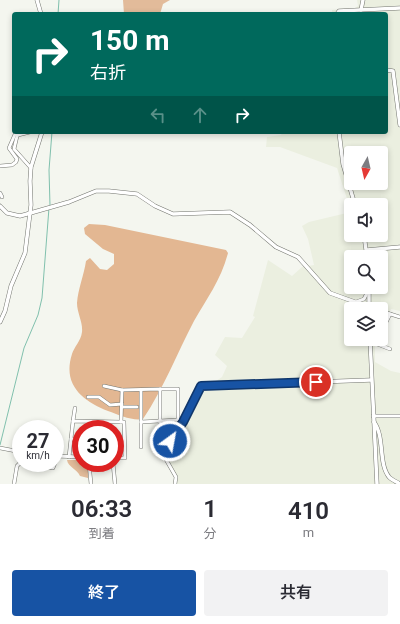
<!DOCTYPE html>
<html lang="ja">
<meta charset="utf-8">
<style>
:root{--surface:#fff;--page:#f2f2f3;--text:#2b2b33;--muted:#7c7c81;--accent:#1753a4}
body{margin:0;font-family:Roboto,"Noto Sans JP",sans-serif;background:var(--page);color:var(--text);height:100vh;display:flex;flex-direction:column;font-size:15px;white-space:nowrap}
*{box-sizing:border-box;margin:0}
p{font-size:13px;color:var(--muted)}
.icon{flex:none;width:22px;height:22px;fill:none;stroke:currentColor;stroke-width:2;stroke-linecap:round;stroke-linejoin:round}
.map{position:relative;height:484px;overflow:hidden}
.panel{display:flex;flex-direction:column;background:var(--surface);flex:1}
.panel>*{flex:none}
.guide{position:absolute;left:12px;top:12px;width:376px;height:122px;border-radius:4px;box-shadow:0 2px 6px #0003;background:#00695c;color:#fff;overflow:hidden}
.needle{width:26px;rotate:188deg}
.buttons{position:absolute;left:344px;top:146px;display:grid;gap:8px}
.buttons a{display:grid;place-items:center;width:44px;height:44px;border-radius:4px;background:var(--surface);box-shadow:0 2px 6px #0003;font-size:20px}
.speed{position:absolute;left:12px;top:420px;display:flex;gap:8px;font-size:20px;font-weight:700;text-align:center}
.speed>*{display:grid;place-content:center;width:52px;height:52px;border-radius:50%;background:var(--surface);box-shadow:0 2px 6px #0003;line-height:1}
.speed small{font-size:10px;font-weight:400}
.speed .limit{border:6px solid #d22;background:#fff;color:#111}
.pin{position:absolute;display:grid;place-items:center;width:34px;height:34px;color:#fff;margin:-17px;border:2px solid #fff;border-radius:50%;box-shadow:0 1px 4px #0007}
.me{position:absolute;width:44px;margin:-22px;rotate:32deg;stroke-linejoin:round;filter:drop-shadow(0 0 3px #0008)}
.turn{display:flex;align-items:center;gap:14px;height:84px;padding:0 12px;font-size:18px}
.turn .icon{width:52px;height:52px;stroke-width:2.5}
.turn b{display:block;font-size:28px;line-height:34px}
.lanes{display:flex;align-items:center;height:38px;padding:0 12px;background:#0003;justify-content:center;gap:20px;direction:ltr}
.lanes .off{opacity:.35}
.eta{display:flex;justify-content:space-evenly;align-items:center;height:68px;text-align:center}
.eta b{font-size:24px;font-weight:600;line-height:28px}
.button{display:flex;gap:8px;margin-top:auto;padding:8px 12px}
.button a{flex:1;height:46px;border-radius:4px;background:var(--accent);color:#fff;font-size:16px;font-weight:600;line-height:46px;text-align:center}
.button a+a{background:var(--page);color:var(--text)}
.map>svg:first-child{display:block}
.built{fill:#ebefe0;fill-rule:evenodd}
.green{fill:#e2bb9a}
.forest{fill:#e3b792}
.lines{fill:none;stroke-linecap:round;stroke-linejoin:round}
.stream{stroke:#80c0ad;stroke-width:1}
.minor-casing{stroke:#72746e;stroke-width:4}
.tertiary-casing{stroke:#72746e;stroke-width:4.5}
.minor{stroke:#fff;stroke-width:3}
.tertiary{stroke:#fff;stroke-width:3.5}
.route-casing{stroke:#0f366b;stroke-width:10}
.route{stroke:#1753a4;stroke-width:7}
</style>
<div class="map">
<svg width="400" height="484" viewBox="0 0 400 484">
<rect width="100%" height="100%" fill="#f4f6ef"/>
<path class="built" d="M357,0h43v311l-9,-2 -10,22v-22h-30v30h26l-2,7v16l16,9 9,2v111h-223l1,-7 -13,-22 -1,-8 6,-4 31,-55 12,-1 3,-6 6,-4 5,-11 -12,-11 10,-18 17,1 13,-21 -2,-1 15,-56 24,16 10,-9 12,-2 -6,-26 -6,-13 7,-4 42,-10v23h30v-30h-30v6l-14,-43 -57,-21h-14l1,-10 14,-2 2,-3h103v-118h-54v-4l23,-2 3,-2zM351,153h30v30h-30zM351,257h30v30h-30z"/>
<g class="green">
<polygon points="123,0 170,0 163,4 160,14 124,14"/>
<path d="M67,460h14v3h7v15l-8,-2c-3,-7 -12,-9 -13,-16z"/>
</g>
<path class="forest" d="M89,224l16,1 121,25 2,3c-7,27 -21,45 -34,68 -17,32 -30,67 -51,98 -11,2 -24,-4 -35,-8 -25,-10 -46,-26 -36,-57 2,-7 9,-13 10,-22 1,-10 -5,-19 -5,-29 1,-14 7,-28 9,-42l4,-3 10,11 7,1 7,-6v-10l-11,-5 -18,-15 -1,-6z"/>
<g class="lines">
<g class="stream">
<polyline points="58,14 59,0"/>
<polyline points="50,205 49,170 52,132"/>
<polyline points="0,445 24,348 38,315 42,298 49,208"/>
</g>
<defs>
<g id="minor">
<polyline points="18,132 14,149 31,168"/>
<polyline points="18,135 30,132"/>
<polyline points="0,166 12,165 16,162 17,159 9,148 16,132"/>
<polyline points="0,193 2,197"/>
<polyline points="356,302 364,299 368,291"/>
<polyline points="369,307 376,309"/>
<polyline points="381,311 400,317"/>
<polyline points="381,333 390,314"/>
<polyline points="379,339 377,344 390,349"/>
<polyline points="104,386 122,390"/>
<polyline points="141,390 141,422 178,420 178,389 160,389"/>
<polyline points="88,397 99,397 110,405 122,404"/>
<polyline points="122,407 137,407"/>
<polyline points="373,416 400,416"/>
<polyline points="73,421 75,408"/>
<polyline points="141,422 141,447"/>
<polyline points="71,439 81,440"/>
<polyline points="115,440 124,440"/>
<path d="M162,446c17,-9 31,-42 39,-60"/>
<polyline points="0,448 21,452"/>
<polyline points="55,456 81,457"/>
<polyline points="69,457 73,421 121,422"/>
<polyline points="115,458 125,458 124,422 121,422 122,390 160,389 160,441 164,456 176,477 175,484"/>
<polyline points="40,463 42,466 53,468 58,456"/>
<polyline points="89,463 91,484"/>
<polyline points="113,463 115,484"/>
<polyline points="14,484 17,466 21,462"/>
</g>
<g id="tertiary">
<polyline points="37,0 41,14"/>
<polyline points="361,10 363,0"/>
<polyline points="337,14 339,11 400,8"/>
<polyline points="386,70 393,71 400,125"/>
<polyline points="339,132 343,164 355,205"/>
<polyline points="0,206 7,213 20,216 69,202 96,191 109,191 137,194 155,206 173,214 230,212 250,225 276,247 298,257 330,293 369,307"/>
<polyline points="364,235 367,257"/>
<polyline points="367,250 400,247"/>
<polyline points="369,287 369,308"/>
<polyline points="0,322 5,311 11,286 25,253 31,205 30,181 31,167 42,132"/>
<polyline points="370,339 377,484"/>
<polyline points="201,386 371,380"/>
<path d="M374,422c11,15 4,41 15,55 3,3 8,5 11,7"/>
</g>
</defs>
<use href="#minor" class="minor-casing"/>
<use href="#tertiary" class="tertiary-casing"/>
<use href="#minor" class="minor"/>
<use href="#tertiary" class="tertiary"/>
</g>
<g class="lines">
<defs>
<polyline id="route" points="170,441 183,422 201,386 316,382"/>
</defs>
<use href="#route" class="route-casing"/>
<use href="#route" class="route"/>
</g>
</svg>
<div class="buttons">
<a><svg class="needle" viewBox="-14 -14 28 28"><path d="M0-13l5 13h-10z" fill="#e53935"/><path d="M0 13l5-13h-10z" fill="#7c7c81"/></svg></a>
<a><svg class="icon" aria-label="sound" viewBox="0 0 24 24"><path d="M4 9h4l5-4v14l-5-4H4zM17 9q2 3 0 6"/></svg></a>
<a><svg class="icon" aria-label="search" viewBox="0 0 24 24"><circle cx="10" cy="10" r="6"/><path d="M15 15l6 6"/></svg></a>
<a><svg class="icon" aria-label="layers" viewBox="0 0 24 24"><path d="M12 4l9 5-9 5-9-5zM3 14l9 5 9-5"/></svg></a>
</div>
<div class="speed"><div>27<small>km/h</small></div><div class="limit">30</div></div>
<div class="pin" style="left:316px;top:382px;background:#d93025"><svg class="icon" aria-label="arrive" viewBox="0 0 24 24"><path d="M6 21V4h12l-3 4 3 4H6"/></svg></div>
<svg class="me" style="left:170px;top:441px" viewBox="-20 -20 40 40"><circle r="17" fill="#1753a4" stroke="#fff" stroke-width="3"/><path d="M0-11L8 9 0 5-8 9z" fill="#fff"/></svg>
<div class="guide">
<div class="turn"><svg class="icon" aria-label="right" viewBox="0 0 24 24"><path d="M7 20v-9h11M14 6l5 5-5 5"/></svg><div><b>150 m</b>右折</div></div>
<div class="lanes"><svg class="icon off" aria-label="left" viewBox="0 0 24 24"><path d="M17 20v-9H6M10 6l-5 5 5 5"/></svg><svg class="icon off" aria-label="ahead" viewBox="0 0 24 24"><path d="M12 20V5M6 11l6-6 6 6"/></svg><svg class="icon" aria-label="right" viewBox="0 0 24 24"><path d="M7 20v-9h11M14 6l5 5-5 5"/></svg></div>
</div>
</div>
<section class="panel">
<div class="eta">
<div><b>06:33</b><p>到着</p></div>
<div><b>1</b><p>分</p></div>
<div><b>410</b><p>m</p></div>
</div>
<div class="button"><a>終了</a><a>共有</a></div>
</section>
